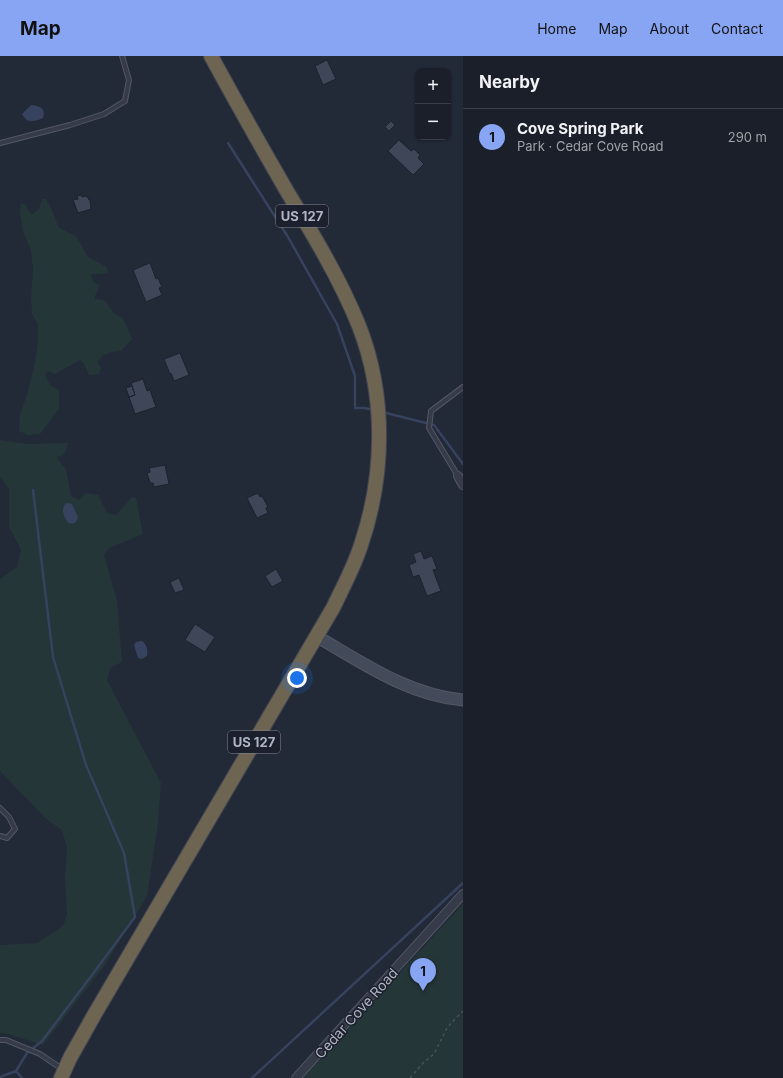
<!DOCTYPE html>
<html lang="en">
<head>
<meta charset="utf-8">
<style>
	body { margin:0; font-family:Inter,sans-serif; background:#232731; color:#f1f3f6 }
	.controls { position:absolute; right:12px; top:12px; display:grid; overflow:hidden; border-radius:8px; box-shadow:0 1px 3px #0004 }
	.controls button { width:36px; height:36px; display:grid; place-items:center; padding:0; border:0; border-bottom:1px solid #383d46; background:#1a1f29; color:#f1f3f6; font:20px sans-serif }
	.you { position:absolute; left:297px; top:622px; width:14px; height:14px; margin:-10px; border:3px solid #fff; border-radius:50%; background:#1a73e8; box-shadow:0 0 0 6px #1a73e833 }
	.badge { display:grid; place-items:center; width:26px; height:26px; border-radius:50%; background:#87a5f2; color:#111; font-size:13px; font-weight:700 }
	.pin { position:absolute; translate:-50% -33px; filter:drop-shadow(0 1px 2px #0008) }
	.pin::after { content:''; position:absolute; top:21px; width:14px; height:12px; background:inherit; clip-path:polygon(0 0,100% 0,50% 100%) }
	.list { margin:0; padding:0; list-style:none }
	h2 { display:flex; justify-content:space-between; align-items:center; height:52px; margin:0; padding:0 16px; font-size:17px }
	h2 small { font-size:13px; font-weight:400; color:#9fa2a8 }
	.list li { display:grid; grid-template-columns:26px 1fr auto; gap:12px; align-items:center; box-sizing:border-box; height:56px; padding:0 16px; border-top:1px solid #383d46 }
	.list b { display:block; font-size:15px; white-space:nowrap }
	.list p { margin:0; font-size:13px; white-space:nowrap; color:#9fa2a8 }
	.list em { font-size:13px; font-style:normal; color:#9fa2a8 }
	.map { position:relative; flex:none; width:463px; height:1022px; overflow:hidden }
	header { display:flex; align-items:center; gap:24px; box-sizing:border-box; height:56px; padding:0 20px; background:#87a5f2; color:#111 }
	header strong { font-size:19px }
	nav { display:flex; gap:22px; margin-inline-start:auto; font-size:14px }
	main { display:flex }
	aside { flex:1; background:#1a1f29 }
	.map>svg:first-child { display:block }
</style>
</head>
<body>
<header>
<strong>Map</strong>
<nav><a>Home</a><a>Map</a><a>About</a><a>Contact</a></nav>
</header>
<main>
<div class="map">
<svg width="463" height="1022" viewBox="0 0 463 1022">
	<rect width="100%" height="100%" fill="#222937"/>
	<path fill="#253639" d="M 42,143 L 46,143 L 51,152 L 59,172 L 76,180 L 88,201 L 107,211 L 108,216 L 102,218 L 91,218 L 93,225 L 100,230 L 97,235 L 94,243 L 104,244 L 114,257 L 123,263 L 128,273 L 132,283 L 121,295 L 112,296 L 102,300 L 98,306 L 101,312 L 99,318 L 89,319 L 84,308 L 80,304 L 55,318 L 48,315 L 45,318 L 50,329 L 59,334 L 59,353 L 40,378 L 28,379 L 19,375 L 20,359 L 28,335 L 35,306 L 38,285 L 38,268 L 32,258 L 31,242 L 33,213 L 31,194 L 23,176 L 20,155 L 21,147 L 25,148 L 28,154 L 32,158 L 39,153 Z
		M 0,384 L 28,388 L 68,387 L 66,395 L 61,401 L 57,400 L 59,405 L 66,413 L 71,440 L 79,444 L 85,437 L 98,439 L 107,457 L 116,459 L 132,441 L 136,442 L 143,478 L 109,492 L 104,499 L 117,545 L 122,606 L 110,612 L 107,624 L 161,727 L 158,767 L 147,840 L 105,909 L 43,989 L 8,978 L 0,977 L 0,889 L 37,887 L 63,870 L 67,858 L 65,823 L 67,792 L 62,774 L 46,763 L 0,715 L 0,523 L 17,511 L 21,494 L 9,471 L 9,433 L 0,421 Z
		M 463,848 L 463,1022 L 303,1022 Z"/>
	<path fill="#36425e" d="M 31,49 C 40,50 46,52 43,62 C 34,66 27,68 22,58 Z
		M 66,447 L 72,448 L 78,461 L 76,466 L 72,468 L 68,467 C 64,460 60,454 66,447 Z
		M 142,585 C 147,588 148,596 147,600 L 142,603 L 138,602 L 134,589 L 136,586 Z"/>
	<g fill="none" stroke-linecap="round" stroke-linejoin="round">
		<path stroke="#36425e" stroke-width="2.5" d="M 228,87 L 288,181 L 337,268 L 355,320 L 355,352 L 365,352 L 373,354
			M 382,356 L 434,369 L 463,408
			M 16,1015 L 22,1022
			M 0,1021 L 16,1015 L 27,997 L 42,985 L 92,919 L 135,861 L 124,797 L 86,709 L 53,601 L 33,434
			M 252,1022 L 463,827"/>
	</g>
	<path fill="#3e4657" stroke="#1c222e" d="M 327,4 L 336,23 L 323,29 L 315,10 Z
		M 391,65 L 395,69 L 389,75 L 385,71 Z
		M 399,84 L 411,95 L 414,93 L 420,99 L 418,102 L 424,108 L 413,119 L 388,95 Z
		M 81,139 L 82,141 L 87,140 L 89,144 L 90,144 L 91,153 L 78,157 L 73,144 L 78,143 L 77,140 Z
		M 150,207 L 156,223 L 158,222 L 162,231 L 159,232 L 162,239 L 146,246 L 133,214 Z
		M 180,297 L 189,319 L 174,325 L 171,317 L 170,318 L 164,303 Z
		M 143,323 L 147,335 L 150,334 L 156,351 L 135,358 L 129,341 L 135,339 L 131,327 Z
		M 132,330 L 135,339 L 129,341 L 126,332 Z
		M 165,409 L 169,428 L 154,431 L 153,427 L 150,427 L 147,417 L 150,416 L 149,412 Z
		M 258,437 L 260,441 L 262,440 L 268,451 L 266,452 L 268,457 L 257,462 L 247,442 Z
		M 421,495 L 424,503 L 432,500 L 437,513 L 433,514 L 441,535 L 427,540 L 419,519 L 413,521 L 409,509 L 416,506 L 413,498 Z
		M 276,513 L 283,525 L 272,531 L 265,520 Z
		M 179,522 L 184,534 L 175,537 L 170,526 Z
		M 195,568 L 215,581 L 205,596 L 185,584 Z"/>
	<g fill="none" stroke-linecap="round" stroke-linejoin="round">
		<defs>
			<path id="lane" d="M 0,87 L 70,69 L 104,58 L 125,45 L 129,24 L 122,0
				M 458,420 L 429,372 L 431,355 L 463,331
				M 0,752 L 9,761 L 15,773 L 7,782 L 0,780
				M 0,984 L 6,984 L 40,998 L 62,1013"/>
			<path id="street" d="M 458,420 L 463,429
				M 296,1022 L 463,838"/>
			<path id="secondary" d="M 316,580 C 363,607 408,639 463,644"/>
			<path id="highway" d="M 61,1022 L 70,1002 L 93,961 L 333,552 C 343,531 354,511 361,489 C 385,418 386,339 359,270 C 340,223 314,180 288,137 C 262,92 236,46 211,0"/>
		</defs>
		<use href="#lane" stroke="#535865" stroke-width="6"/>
		<use href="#street" stroke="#535865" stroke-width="10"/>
		<use href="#secondary" stroke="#535865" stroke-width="13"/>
		<use href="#highway" stroke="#404552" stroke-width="16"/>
		<path stroke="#435357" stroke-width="1.5" stroke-dasharray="3 3" stroke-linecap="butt" d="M 410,1022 L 423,1007 L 434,998 L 447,972 L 452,966 L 463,955"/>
		<use href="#lane" stroke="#353b48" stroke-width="4"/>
		<use href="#street" stroke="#353b48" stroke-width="8"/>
		<use href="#secondary" stroke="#434a5a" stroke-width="11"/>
		<use href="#highway" stroke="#6d6552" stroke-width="14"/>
	</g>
	<g text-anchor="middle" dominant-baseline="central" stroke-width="3" stroke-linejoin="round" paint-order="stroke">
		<g fill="#1b202c" stroke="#838896" stroke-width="1">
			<rect x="276" y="149" width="52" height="22" rx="3"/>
			<rect x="228" y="675" width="52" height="22" rx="3"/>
		</g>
		<g font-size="13" font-weight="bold" fill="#b0b5c4">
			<text x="302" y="160">US 127</text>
			<text x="254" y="686">US 127</text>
		</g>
		<g font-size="14" fill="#b0b5c4" stroke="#1b202c">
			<text transform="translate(356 957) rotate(-48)">Cedar Cove Road</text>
		</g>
	</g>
</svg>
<div class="controls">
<button>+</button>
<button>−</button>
</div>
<div class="you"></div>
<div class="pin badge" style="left:423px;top:935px">1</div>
</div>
<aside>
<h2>Nearby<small></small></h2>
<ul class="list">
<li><span class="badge">1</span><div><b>Cove Spring Park</b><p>Park · Cedar Cove Road</p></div><em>290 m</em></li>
</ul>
</aside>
</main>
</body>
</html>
